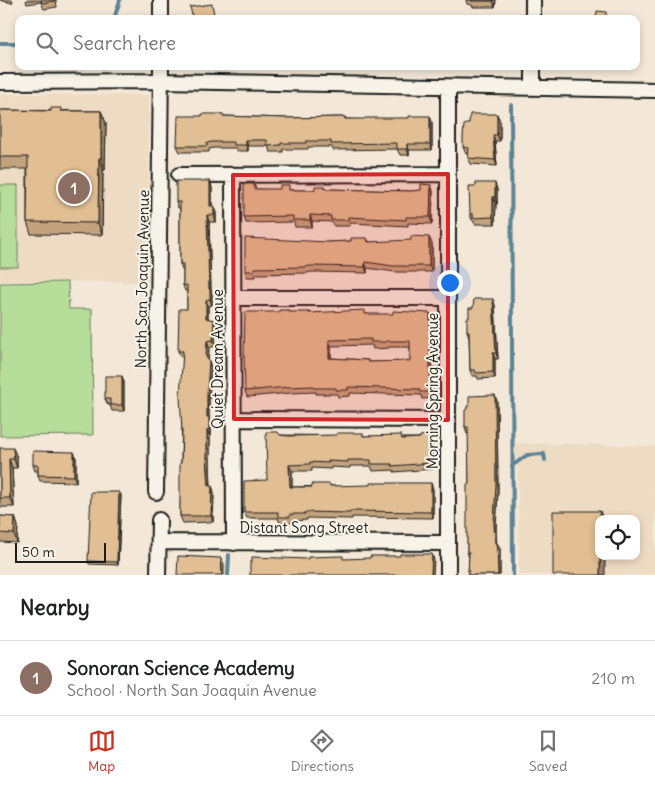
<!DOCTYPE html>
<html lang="en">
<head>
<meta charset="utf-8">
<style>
	body { margin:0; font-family:Delius,sans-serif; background:#f2f2f2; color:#202124 }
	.controls { position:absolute; right:15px; bottom:15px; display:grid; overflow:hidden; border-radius:10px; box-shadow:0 2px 8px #0003 }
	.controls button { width:45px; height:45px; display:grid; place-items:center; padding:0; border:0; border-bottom:1px solid #e0e0e0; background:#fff; color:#202124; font:25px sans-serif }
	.scale { position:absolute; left:15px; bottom:12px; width:91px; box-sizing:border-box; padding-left:5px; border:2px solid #1c1c1c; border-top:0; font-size:14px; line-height:18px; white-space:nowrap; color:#1c1c1c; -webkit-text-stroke:4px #f7f3e8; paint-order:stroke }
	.you { position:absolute; left:449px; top:282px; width:18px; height:18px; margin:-12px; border:4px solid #fff; border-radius:50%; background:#1a73e8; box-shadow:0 0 0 8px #1a73e833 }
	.badge { display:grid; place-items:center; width:32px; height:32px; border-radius:50%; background:#c8321e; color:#fff; font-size:16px; font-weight:700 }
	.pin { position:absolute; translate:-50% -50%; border:2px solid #fff; box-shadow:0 1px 5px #0006 }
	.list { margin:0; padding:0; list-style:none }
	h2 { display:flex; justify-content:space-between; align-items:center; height:65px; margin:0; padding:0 20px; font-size:21px }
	h2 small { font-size:16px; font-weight:400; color:#757577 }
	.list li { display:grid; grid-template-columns:32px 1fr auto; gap:15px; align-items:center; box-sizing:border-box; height:75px; padding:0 20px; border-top:1px solid #e0e0e0 }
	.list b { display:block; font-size:19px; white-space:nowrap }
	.list p { margin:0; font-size:16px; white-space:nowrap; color:#757577 }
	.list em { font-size:16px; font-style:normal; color:#757577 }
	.icon { flex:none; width:28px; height:28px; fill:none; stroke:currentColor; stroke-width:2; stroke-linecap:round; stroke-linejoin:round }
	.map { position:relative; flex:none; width:655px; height:575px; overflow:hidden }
	.search { position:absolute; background:#fff; box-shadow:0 2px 8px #0003; left:15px; right:15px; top:15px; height:55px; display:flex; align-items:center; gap:12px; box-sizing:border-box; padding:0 18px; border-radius:10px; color:#757577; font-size:19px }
	.sheet { height:140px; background:#fff }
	nav { display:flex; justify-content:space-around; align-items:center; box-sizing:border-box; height:70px; border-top:1px solid #e0e0e0; background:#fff; font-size:14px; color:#757577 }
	nav a { display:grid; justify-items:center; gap:2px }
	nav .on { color:#c8321e }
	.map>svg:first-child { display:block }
</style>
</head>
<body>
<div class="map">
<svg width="655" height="575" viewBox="0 0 655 575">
	<rect width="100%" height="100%" fill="#f3e8d7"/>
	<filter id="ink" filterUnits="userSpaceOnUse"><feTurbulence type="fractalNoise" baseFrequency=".02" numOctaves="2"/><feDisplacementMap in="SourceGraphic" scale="10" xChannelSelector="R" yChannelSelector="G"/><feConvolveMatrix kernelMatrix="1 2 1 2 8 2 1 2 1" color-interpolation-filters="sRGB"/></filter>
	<g filter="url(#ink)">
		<path fill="#eedbc3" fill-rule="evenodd" d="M 0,94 L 149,95 L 148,282 L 0,281 Z
			M 515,443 L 655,446 L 655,575 L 519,575 L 518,475 ZM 599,519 L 636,519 L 636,556 L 599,556 Z"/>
		<path fill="#b6dd99" stroke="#697c5a" d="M 0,185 L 18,185 L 18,267 L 0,267 Z
			M 68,282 L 69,309 L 92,309 L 93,435 L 0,436 L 0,283 Z"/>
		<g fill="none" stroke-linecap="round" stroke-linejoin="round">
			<path stroke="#5c8396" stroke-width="4" d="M 114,19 L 120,0
				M 0,43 L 19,43
				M 511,105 L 513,575
				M 512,466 L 527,455 L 544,454 L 545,460
				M 228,575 L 229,555"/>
			<defs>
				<path id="minor" d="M 533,0 L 533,19
					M 161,19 L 161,0
					M 533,66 L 533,88
					M 0,82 L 161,81 L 655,90
					M 179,175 L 448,174
					M 233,175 L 234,543
					M 233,298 L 448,298
					M 234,419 L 448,420
					M 156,492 L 161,66
					M 159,542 L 448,543
					M 158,575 L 159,520
					M 448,575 L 448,87"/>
			</defs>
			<use href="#minor" stroke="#1c1c1c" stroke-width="18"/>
			<use href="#minor" stroke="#f7f3e8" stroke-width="14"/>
		</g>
		<path fill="#c2a37e" stroke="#1c1c1c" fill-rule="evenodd" d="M 0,0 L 13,0 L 12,3 Z
			M 26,0 L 56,0 L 57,7 L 44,9 L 41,2 L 27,4 Z
			M 466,0 L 496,0 L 495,7 L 473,7 L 472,5 L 467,4 Z
			M 0,110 L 101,111 L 106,123 L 105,170 L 103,170 L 102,235 L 31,234 L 27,222 L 27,169 L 0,169 Z
			M 223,114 L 223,116 L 285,118 L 345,117 L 346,119 L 432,122 L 432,150 L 409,150 L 409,155 L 400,155 L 397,149 L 333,150 L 332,147 L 308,147 L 308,149 L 283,149 L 283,152 L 270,152 L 268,146 L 248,146 L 248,151 L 237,151 L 236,148 L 214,148 L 209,149 L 209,152 L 180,152 L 177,146 L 202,116 Z
			M 500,121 L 500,141 L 495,141 L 497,166 L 471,164 L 468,158 L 469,154 L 466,154 L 463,147 Z
			M 254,184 L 256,189 L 291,190 L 313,190 L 325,186 L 326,189 L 411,191 L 421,190 L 431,185 L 433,191 L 432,224 L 408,223 L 408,226 L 350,223 L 350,226 L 334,226 L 332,222 L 312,221 L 312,227 L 295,227 L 294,222 L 246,223 L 244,217 Z
			M 212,187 L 212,206 L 216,212 L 216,222 L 209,222 L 211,290 L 212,295 L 212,305 L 208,306 L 208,319 L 214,320 L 216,326 L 215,346 L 209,348 L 208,360 L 211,367 L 209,400 L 209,418 L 211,423 L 211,436 L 210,436 L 210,464 L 211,486 L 212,486 L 214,492 L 213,522 L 183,523 L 180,516 L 183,357 L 181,357 L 178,351 L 187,309 L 187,291 L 185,291 L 183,285 L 183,270 L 182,270 L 180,264 L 180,208 L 178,208 L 176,202 Z
			M 497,189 L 497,204 L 496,204 L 495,224 L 475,224 L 473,220 L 472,220 L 470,214 Z
			M 367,238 L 369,242 L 432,243 L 432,272 L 395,272 L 367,268 L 367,273 L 312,272 L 307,273 L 256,274 L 256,277 L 247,277 L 245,271 L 328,242 L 351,241 Z
			M 495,305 L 498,359 L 495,359 L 495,378 L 478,379 L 477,376 L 472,376 L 470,370 L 469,337 L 467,331 L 469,318 Z
			M 279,312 L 366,314 L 432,319 L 433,398 L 422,399 L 421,395 L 350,393 L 350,396 L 338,397 L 337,394 L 316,394 L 316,392 L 291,393 L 247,397 L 245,391 ZM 372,345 L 373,349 L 389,348 L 389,347 L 410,347 L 410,361 L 368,362 L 368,360 L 331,358 L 331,346 Z
			M 122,376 L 124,382 L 124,411 L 112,411 L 110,405 L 108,405 L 105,399 Z
			M 497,401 L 498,490 L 496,529 L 496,543 L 497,543 L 500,549 L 500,575 L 468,575 L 469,558 L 467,552 L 469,484 L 469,434 L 467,434 L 465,427 L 467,409 Z
			M 280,435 L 364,436 L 403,438 L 420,438 L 430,435 L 432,441 L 433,469 L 394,472 L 394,470 L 373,471 L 371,466 L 350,466 L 350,468 L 331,467 L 331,469 L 312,468 L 312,471 L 292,471 L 292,487 L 330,486 L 433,489 L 433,518 L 352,517 L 352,519 L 307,518 L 307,520 L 292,521 L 292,523 L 280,523 L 278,518 L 247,518 L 244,512 L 267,480 Z
			M 0,448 L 17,457 L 17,468 L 12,468 L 14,507 L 0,507 Z
			M 74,452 L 76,458 L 76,482 L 40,481 L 38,475 L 38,471 L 35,471 L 33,465 Z
			M 119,492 L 121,495 L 118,565 L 89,564 L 88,561 Z
			M 0,516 L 15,517 L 18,526 L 17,543 L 0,542 Z"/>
		<path fill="#9e8567" stroke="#1c1c1c" d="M 493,0 L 496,0 L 495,7 L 493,1 Z
			M 101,111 L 106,123 L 105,170 L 101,158 Z
			M 497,114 L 500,121 L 500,141 L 497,135 Z
			M 430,116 L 432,122 L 432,150 L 430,144 Z
			M 493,135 L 495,141 L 497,166 L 495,160 Z
			M 246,140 L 248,146 L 248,151 L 246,145 Z
			M 407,144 L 409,150 L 409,155 L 407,149 Z
			M 99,158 L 103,170 L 102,235 L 98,223 Z
			M 210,181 L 212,187 L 212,212 L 210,206 Z
			M 495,183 L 497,189 L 497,204 L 495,197 Z
			M 431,185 L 433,191 L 432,224 L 430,217 Z
			M 493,197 L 496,204 L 495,224 L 493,217 Z
			M 214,206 L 216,212 L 216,222 L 214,215 Z
			M 207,215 L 209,222 L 211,290 L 212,295 L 212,305 L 210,299 L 209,289 Z
			M 310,215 L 312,221 L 312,227 L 310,220 Z
			M 429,237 L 432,243 L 432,272 L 429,266 Z
			M 365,262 L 367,268 L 367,273 L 365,267 Z
			M 493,299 L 495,305 L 498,359 L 496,353 Z
			M 206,300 L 208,306 L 208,324 L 206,318 Z
			M 430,313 L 432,319 L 433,398 L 430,392 Z
			M 214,320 L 216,326 L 215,346 L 213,340 Z
			M 329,340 L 331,346 L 331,364 L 329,358 Z
			M 207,341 L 209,348 L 208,363 L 206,357 Z
			M 493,353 L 495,359 L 495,378 L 493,372 Z
			M 209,361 L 211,367 L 209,400 L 209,418 L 211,423 L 211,436 L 209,430 L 207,417 L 207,394 Z
			M 122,376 L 124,382 L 124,411 L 122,405 Z
			M 495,395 L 497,401 L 498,490 L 496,529 L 497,549 L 495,543 L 494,523 Z
			M 207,430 L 210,436 L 210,464 L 211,492 L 209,486 L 207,457 Z
			M 430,435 L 432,441 L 433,469 L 431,463 Z
			M 13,448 L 17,457 L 17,468 L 14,459 Z
			M 74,452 L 76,458 L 76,482 L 74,476 Z
			M 9,459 L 12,468 L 14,507 L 10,498 Z
			M 289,465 L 292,471 L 292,494 L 290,487 Z
			M 431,483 L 433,489 L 433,518 L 431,512 Z
			M 212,486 L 214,492 L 213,522 L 211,516 Z
			M 119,492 L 121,495 L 118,565 L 117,562 Z
			M 600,511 L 603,519 L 600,519 Z
			M 15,517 L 18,526 L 17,543 L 14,534 Z
			M 497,543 L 500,549 L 500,575 L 498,575 Z
			M 432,554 L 434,560 L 433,575 L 431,575 Z
			M 600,556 L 605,556 L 605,575 L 600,575 Z
			M 221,558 L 224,564 L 224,575 L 222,575 Z"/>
		<path fill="#e1be93" stroke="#1c1c1c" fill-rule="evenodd" d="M 41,0 L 55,0 L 55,1 L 42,3 Z
			M 471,0 L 493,0 L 493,1 L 471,1 Z
			M 212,4 L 215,19 L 193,19 L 190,7 Z
			M 597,11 L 606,12 L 606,19 L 596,19 Z
			M 51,108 L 61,108 L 61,111 L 101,111 L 101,158 L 99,158 L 98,223 L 27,222 L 28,157 L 0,157 L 0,110 L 51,111 Z
			M 202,114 L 223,114 L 223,116 L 285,118 L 345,117 L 345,119 L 364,119 L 365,118 L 409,118 L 409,116 L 430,116 L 430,144 L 407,144 L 407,149 L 397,149 L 397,143 L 331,144 L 331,141 L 306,141 L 306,143 L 281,143 L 281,145 L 267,146 L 267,140 L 246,140 L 246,145 L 234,145 L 234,142 L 212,142 L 207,143 L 207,146 L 177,146 L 178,116 L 202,116 Z
			M 470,114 L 497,114 L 497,135 L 493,135 L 495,160 L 468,158 L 469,148 L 463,147 L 463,137 L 464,125 L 469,123 Z
			M 176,181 L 210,181 L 210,206 L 214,206 L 214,215 L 207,215 L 209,289 L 210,289 L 210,299 L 206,300 L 206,318 L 214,320 L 213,340 L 207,341 L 206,357 L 209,361 L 207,394 L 207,417 L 209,417 L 209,430 L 207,430 L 207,457 L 209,486 L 212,486 L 211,516 L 180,516 L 180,463 L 181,463 L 182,432 L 180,396 L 183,351 L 178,351 L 179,309 L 187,309 L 187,285 L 183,285 L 183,264 L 180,264 L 180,202 L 176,202 Z
			M 476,183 L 495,183 L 495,197 L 493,197 L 493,217 L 473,218 L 473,214 L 470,214 L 469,186 L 476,186 Z
			M 244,184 L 254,184 L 254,189 L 280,189 L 280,185 L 289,185 L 289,190 L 315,190 L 315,186 L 325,186 L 325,189 L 411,191 L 421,190 L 421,184 L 431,185 L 430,217 L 406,217 L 406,220 L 348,217 L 348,220 L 331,220 L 331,216 L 310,215 L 310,220 L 293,220 L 293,216 L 244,217 Z
			M 411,236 L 429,237 L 429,266 L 393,266 L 365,262 L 365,267 L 310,266 L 305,267 L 254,268 L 254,271 L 245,271 L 245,238 L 328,242 L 351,241 L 351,238 L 367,238 L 368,242 L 411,240 Z
			M 474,299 L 493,299 L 496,353 L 493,353 L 493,372 L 476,373 L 475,370 L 470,370 L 469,331 L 467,331 L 467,318 L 469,318 L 469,308 L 473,308 Z
			M 279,310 L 289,310 L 289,312 L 309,312 L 309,313 L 365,310 L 365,314 L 393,314 L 393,311 L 430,313 L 430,392 L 420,392 L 419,389 L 348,387 L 348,390 L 336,390 L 336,388 L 314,388 L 314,386 L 288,387 L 245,391 L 244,354 L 245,312 L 279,312 ZM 371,339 L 371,342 L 386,342 L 386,341 L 410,341 L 410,361 L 368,362 L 368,360 L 329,358 L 329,340 Z
			M 105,376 L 122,376 L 122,405 L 110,405 L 110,399 L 105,399 Z
			M 495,395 L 496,484 L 494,523 L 495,543 L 497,543 L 498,575 L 468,575 L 469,552 L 467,552 L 467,484 L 469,484 L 468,427 L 465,427 L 465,410 L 467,409 L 467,406 L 469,406 L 469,396 Z
			M 266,432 L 278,432 L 280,435 L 289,436 L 337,435 L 337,433 L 363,433 L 363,436 L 401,435 L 402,439 L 420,438 L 420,436 L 430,435 L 431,463 L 392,466 L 392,464 L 371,464 L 371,460 L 348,460 L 348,462 L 328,461 L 328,463 L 310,462 L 310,464 L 289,465 L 290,487 L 312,487 L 312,484 L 330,484 L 330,486 L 370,485 L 370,483 L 431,483 L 431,512 L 350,511 L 350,513 L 305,512 L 305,514 L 290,514 L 290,517 L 278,517 L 278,512 L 244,512 L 244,481 L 267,480 Z
			M 0,448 L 13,448 L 14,459 L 9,459 L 10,498 L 0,498 Z
			M 33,451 L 74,452 L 74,476 L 38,475 L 38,465 L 33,465 Z
			M 91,492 L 119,492 L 117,562 L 88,561 Z
			M 553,511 L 600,511 L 600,519 L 599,519 L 599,556 L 600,556 L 600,575 L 553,575 Z
			M 0,516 L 15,517 L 14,534 L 0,533 Z
			M 400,554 L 432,554 L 431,575 L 250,575 L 250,562 L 252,562 L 252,557 L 308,559 L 308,557 L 343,556 L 343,559 L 370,558 L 370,556 L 400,556 Z
			M 178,556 L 221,558 L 222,575 L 177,575 Z"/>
	</g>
	<path fill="#d62828" fill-opacity="0.2" stroke="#d62828" stroke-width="4" stroke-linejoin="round" d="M 448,174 L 448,420 L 234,419 L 233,175 Z"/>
	<g text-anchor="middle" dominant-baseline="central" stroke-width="4" stroke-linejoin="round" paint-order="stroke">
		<g font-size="15" fill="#1c1c1c" stroke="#f7f3e8">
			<text transform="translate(142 279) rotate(-89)">North San Joaquin Avenue</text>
			<text transform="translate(217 359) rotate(-90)">Quiet Dream Avenue</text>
			<text transform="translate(432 391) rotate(-90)">Morning Spring Avenue</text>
			<text x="304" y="527">Distant Song Street</text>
		</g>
	</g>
</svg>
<div class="controls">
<button><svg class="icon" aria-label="locate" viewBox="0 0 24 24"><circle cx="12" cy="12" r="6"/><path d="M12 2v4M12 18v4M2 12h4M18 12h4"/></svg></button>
</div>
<div class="scale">50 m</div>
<div class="you"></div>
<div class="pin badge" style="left:74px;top:188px;background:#8d6e63">1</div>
<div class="search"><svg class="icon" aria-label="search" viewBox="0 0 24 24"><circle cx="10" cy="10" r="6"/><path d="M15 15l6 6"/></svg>Search here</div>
</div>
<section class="sheet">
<h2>Nearby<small></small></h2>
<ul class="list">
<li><span class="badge" style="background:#8d6e63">1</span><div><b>Sonoran Science Academy</b><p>School · North San Joaquin Avenue</p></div><em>210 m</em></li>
</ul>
</section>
<nav>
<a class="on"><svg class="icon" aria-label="map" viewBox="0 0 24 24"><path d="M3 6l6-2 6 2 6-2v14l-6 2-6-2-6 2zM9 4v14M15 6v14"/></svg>Map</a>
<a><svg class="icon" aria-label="directions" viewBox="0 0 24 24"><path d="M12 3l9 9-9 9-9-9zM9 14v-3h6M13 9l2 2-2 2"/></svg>Directions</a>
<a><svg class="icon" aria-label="saved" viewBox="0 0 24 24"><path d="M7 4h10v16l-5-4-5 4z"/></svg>Saved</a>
</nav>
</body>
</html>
